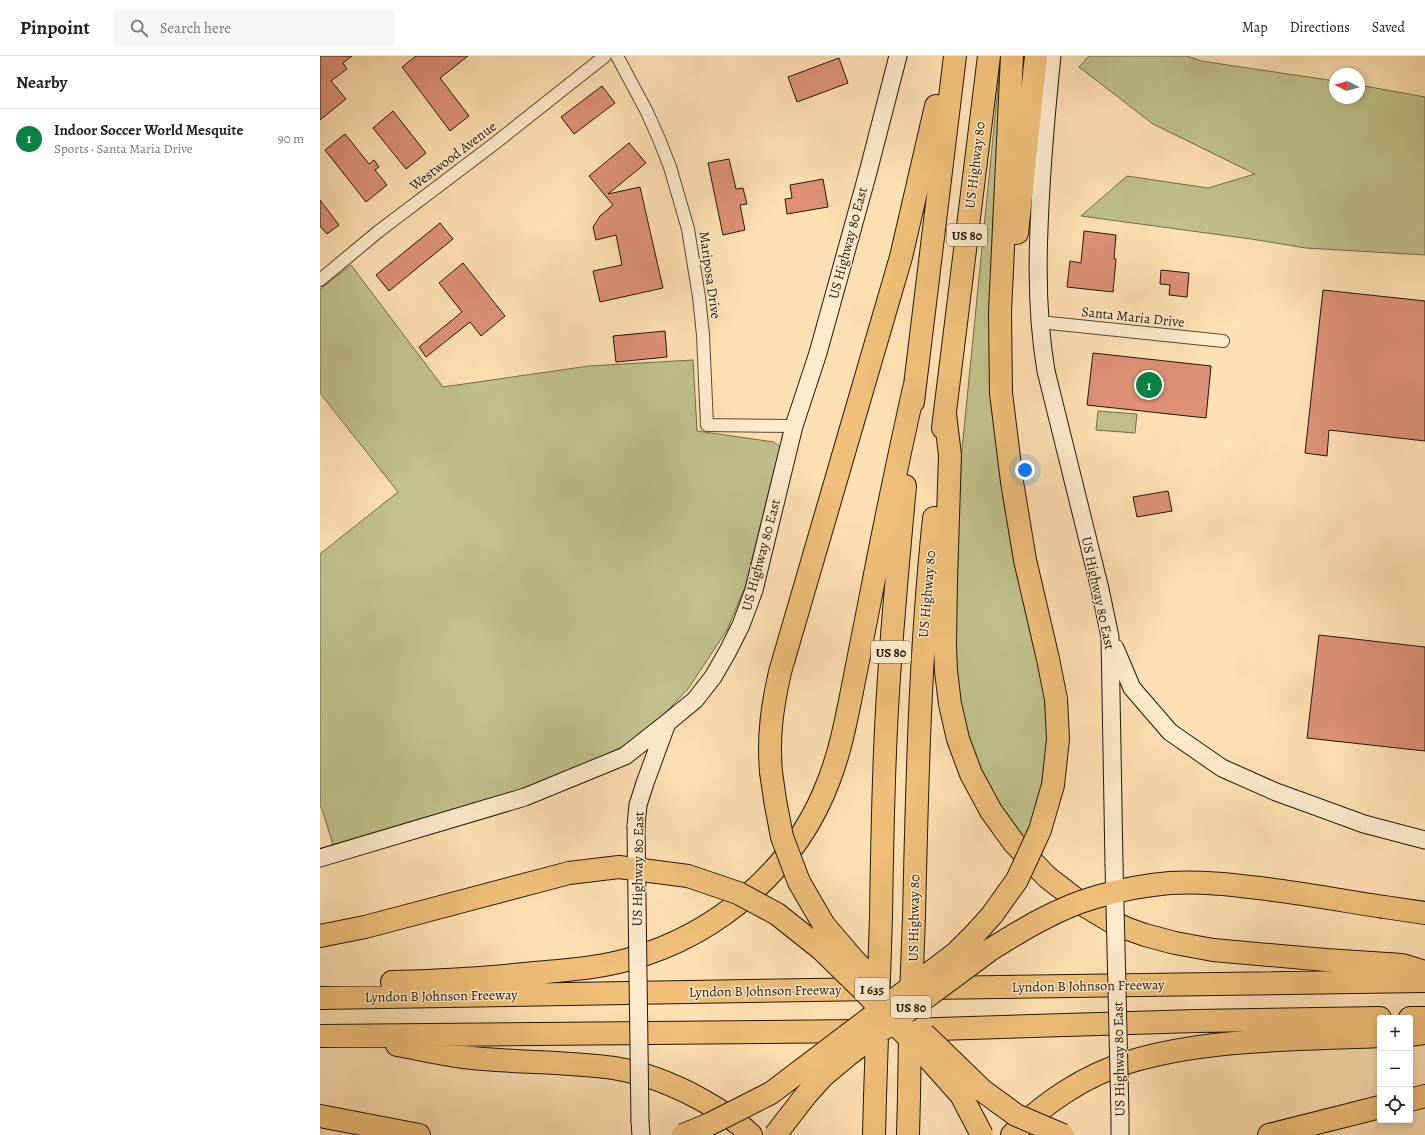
<!DOCTYPE html>
<html lang="en">
<head>
<meta charset="utf-8">
<style>
	body { margin:0; font-family:Alegreya,serif; background:#f6f6f6; color:#222 }
	.controls { position:absolute; right:12px; bottom:12px; display:grid; overflow:hidden; border-radius:4px; box-shadow:0 2px 6px #0003 }
	.controls button { width:36px; height:36px; display:grid; place-items:center; padding:0; border:0; border-bottom:1px solid #e0e0e0; background:#fff; color:#222; font:20px sans-serif }
	.compass { position:absolute; left:1009px; top:12px; width:36px; height:36px; border-radius:50%; background:#fff; box-shadow:0 2px 6px #0003; rotate:276deg }
	.you { position:absolute; left:705px; top:414px; width:14px; height:14px; margin:-10px; border:3px solid #fff; border-radius:50%; background:#1a73e8; box-shadow:0 0 0 6px #1a73e833 }
	.badge { display:grid; place-items:center; width:26px; height:26px; border-radius:50%; background:#0b8043; color:#fff; font-size:13px; font-weight:700 }
	.pin { position:absolute; translate:-50% -50%; border:2px solid #fff; box-shadow:0 1px 4px #0006 }
	.list { margin:0; padding:0; list-style:none }
	h2 { display:flex; justify-content:space-between; align-items:center; height:52px; margin:0; padding:0 16px; font-size:17px }
	h2 small { font-size:13px; font-weight:400; color:#767676 }
	.list li { display:grid; grid-template-columns:26px 1fr auto; gap:12px; align-items:center; box-sizing:border-box; height:60px; padding:0 16px; border-top:1px solid #e0e0e0 }
	.list b { display:block; font-size:15px; white-space:nowrap }
	.list p { margin:0; font-size:13px; white-space:nowrap; color:#767676 }
	.list em { font-size:13px; font-style:normal; color:#767676 }
	.icon { flex:none; width:22px; height:22px; fill:none; stroke:currentColor; stroke-width:2; stroke-linecap:round; stroke-linejoin:round }
	.map { position:relative; flex:none; width:1105px; height:1079px; overflow:hidden }
	header { display:flex; align-items:center; gap:24px; box-sizing:border-box; height:56px; padding:0 20px; background:#fff; border-bottom:1px solid #e0e0e0 }
	header strong { font-size:19px }
	nav { display:flex; gap:22px; margin-inline-start:auto; font-size:14px }
	.search { width:280px; height:36px; background:#f6f6f6; display:flex; align-items:center; gap:10px; box-sizing:border-box; padding:0 14px; border-radius:4px; color:#767676; font-size:15px }
	main { display:flex }
	aside { flex:1; background:#fff }
	.map>svg:first-child { display:block }
</style>
</head>
<body>
<header>
<strong>Pinpoint</strong>
<div class="search"><svg class="icon" aria-label="search" viewBox="0 0 24 24"><circle cx="10" cy="10" r="6"/><path d="M15 15l6 6"/></svg>Search here</div>
<nav><a>Map</a><a>Directions</a><a>Saved</a></nav>
</header>
<main>
<aside>
<h2>Nearby<small></small></h2>
<ul class="list">
<li><span class="badge">1</span><div><b>Indoor Soccer World Mesquite</b><p>Sports · Santa Maria Drive</p></div><em>90 m</em></li>
</ul>
</aside>
<div class="map">
<svg width="1105" height="1079" viewBox="0 0 1105 1079">
	<rect width="100%" height="100%" fill="#ffe1b4"/>
	<filter id="stains"><feTurbulence type="fractalNoise" baseFrequency=".005" numOctaves="4"/><feColorMatrix values="0 0 0 0 .2 0 0 0 0 .09 0 0 0 0 .02 0 0 0 .5 -.17"/></filter>
	<radialGradient id="worn" r=".72"><stop offset=".6" stop-color="#630" stop-opacity="0"/><stop offset="1" stop-color="#630" stop-opacity=".3"/></radialGradient>
	<path fill="#c1c28c" stroke="#726c4a" d="M 681,0 L 675,212 L 729,636 L 726,730 L 705,789 L 682,760 L 642,670 L 633,570 L 637,444 Z
		M 769,0 L 867,0 L 881,5 L 1015,25 L 1015,42 L 1039,42 L 1039,29 L 1105,41 L 1105,199 L 986,192 L 931,183 L 761,160 L 807,120 L 888,132 L 935,118 L 833,68 L 759,11 Z
		M 31,209 L 123,331 L 269,310 L 373,304 L 377,375 L 454,386 L 460,391 L 425,531 L 407,574 L 368,633 L 336,667 L 304,690 L 242,720 L 189,738 L 13,789 L 2,753 L 0,750 L 0,498 L 78,436 L 0,337 L 0,233 Z
		M 778,355 L 817,358 L 815,377 L 776,374 Z"/>
	<path fill="#de9177" stroke="#231608" d="M 0,0 L 32,0 L 23,7 L 27,13 L 11,25 L 26,43 L 0,64 Z
		M 96,0 L 148,0 L 120,22 L 149,60 L 130,75 L 82,11 Z
		M 519,2 L 528,27 L 477,46 L 468,21 Z
		M 282,30 L 295,47 L 254,78 L 241,61 Z
		M 73,55 L 106,97 L 86,113 L 53,72 Z
		M 25,78 L 49,108 L 54,104 L 59,111 L 55,114 L 67,129 L 46,146 L 5,94 Z
		M 309,87 L 326,107 L 288,138 L 320,131 L 343,232 L 280,246 L 273,215 L 302,209 L 296,179 L 276,184 L 273,171 L 280,160 L 293,149 L 269,120 Z
		M 409,103 L 416,133 L 423,132 L 427,148 L 420,149 L 425,174 L 403,179 L 388,107 Z
		M 503,123 L 508,151 L 467,158 L 465,143 L 472,142 L 470,129 Z
		M 0,144 L 19,169 L 7,178 L 0,170 Z
		M 120,167 L 133,183 L 69,235 L 56,219 Z
		M 764,175 L 796,179 L 794,203 L 796,203 L 793,236 L 747,231 L 750,205 L 761,207 Z
		M 143,207 L 185,260 L 161,280 L 150,266 L 106,301 L 99,291 L 142,256 L 119,227 Z
		M 841,214 L 869,217 L 867,241 L 849,239 L 850,229 L 840,228 Z
		M 1003,234 L 1105,245 L 1105,385 L 1009,374 L 1007,400 L 985,397 Z
		M 345,275 L 347,301 L 296,306 L 293,280 Z
		M 773,297 L 891,310 L 886,362 L 767,349 Z
		M 848,435 L 852,455 L 817,461 L 813,441 Z
		M 999,579 L 1105,591 L 1105,695 L 987,682 Z"/>
	<g fill="none" stroke-linecap="round" stroke-linejoin="round">
		<defs>
			<path id="minor" d="M 297,0 L 327,56 L 339,83 L 350,111 L 368,173 L 379,241 L 383,279 L 387,369 L 474,370
				M 0,224 L 59,175 L 174,88 L 285,0
				M 720,266 L 903,285"/>
			<path id="secondary" d="M 732,0 C 726,58 721,115 719,173 C 717,220 718,268 726,315 L 780,533 L 790,581 L 794,808
				M 795,592 L 812,632 L 850,676 L 902,712 L 956,736 L 981,745 L 1044,768 L 1105,784
				M 316,770 L 318,749 L 325,727 L 347,667
				M 0,802 L 205,741 L 305,700 L 347,667 L 375,644 L 393,621 L 408,595 L 421,569 L 434,534 L 474,370 L 498,297 L 547,120 L 578,0
				M 800,1059 L 800,1079
				M 320,1066 L 321,1079"/>
			<path id="motorway" d="M 692,0 L 680,256 L 681,337 L 692,426 L 705,504 L 728,603 L 736,643
				M 697,177 L 716,0
				M 593,346 L 635,0
				M 625,358 L 630,399 L 626,524 L 625,588 L 626,615 L 630,648 L 638,683 L 651,718 L 671,755 L 694,787 L 727,821 L 762,848 L 792,866 L 808,873 L 825,879 L 855,887 L 893,894 L 1006,904 L 1082,909 L 1105,916
				M 623,372 L 669,0
				M 451,716 C 448,680 452,652 460,616 L 581,201 L 616,50
				M 1064,851 L 1105,857
				M 561,861 C 562,792 563,723 567,654 C 571,580 578,505 585,430
				M 594,861 C 597,728 600,595 614,462
				M 0,880 L 45,871 L 249,817
				M 72,926 C 120,925 167,922 215,917 C 246,914 280,912 310,903 C 399,878 477,811 509,724 C 520,696 526,665 532,635 C 538,606 543,578 549,549 C 563,476 578,404 594,332
				M 608,932 L 1105,925
				M 0,942 L 558,933
				M 1090,962 L 1105,962
				M 585,974 L 876,965 L 1060,962
				M 1090,979 L 1105,977
				M 0,980 L 545,975
				M 77,989 C 99,993 121,998 143,1001 C 193,1007 244,1005 294,1012 C 325,1017 355,1029 382,1044 C 400,1054 417,1065 431,1079
				M 1090,1044 L 1105,1040
				M 0,1060 L 99,1079
				M 554,1079 L 555,1041
				M 588,1079 L 589,1041
				M 692,1079 C 724,1047 765,1019 809,1006 C 888,982 978,984 1060,980
				M 949,1079 L 1060,1051"/>
		</defs>
		<use href="#minor" stroke="#5a4933" stroke-width="14"/>
		<use href="#secondary" stroke="#231608" stroke-width="19"/>
		<use href="#motorway" stroke="#231608" stroke-width="24"/>
		<use href="#minor" stroke="#ffecce" stroke-width="12"/>
		<use href="#secondary" stroke="#ffecce" stroke-width="17"/>
		<use href="#motorway" stroke="#f0c07a" stroke-width="22"/>
		<defs>
			<path id="secondary-bridge" d="M 316,770 L 320,1066
				M 794,808 L 800,1059"/>
			<path id="motorway-bridge" d="M 451,716 L 455,744 L 462,781 L 479,826 L 504,869 L 533,903 L 557,928
				M 249,817 L 299,811 L 368,820 L 418,837 L 457,858 L 501,893 L 543,934 L 609,1003 L 641,1039 L 662,1079
				M 591,940 L 594,861
				M 604,978 L 663,1035 L 696,1059 L 743,1079
				M 555,1041 L 561,861
				M 589,1041 L 590,976
				M 363,1079 L 390,1068 L 451,1037 L 636,897 L 655,878 L 672,859 L 697,824 L 720,774 L 733,729 L 738,683 L 736,643
				M 455,1079 L 486,1039 L 503,1020 L 528,999 L 670,894 C 703,873 738,852 776,841 C 800,834 825,829 850,827 C 882,825 915,829 947,833 C 986,838 1025,845 1064,851"/>
		</defs>
		<use href="#secondary-bridge" stroke="#231608" stroke-width="19" stroke-linecap="butt"/>
		<use href="#motorway-bridge" stroke="#231608" stroke-width="24" stroke-linecap="butt"/>
		<use href="#secondary-bridge" stroke="#ffecce" stroke-width="17"/>
		<use href="#motorway-bridge" stroke="#f0c07a" stroke-width="22"/>
	</g>
	<g text-anchor="middle" dominant-baseline="central" stroke-width="3" stroke-linejoin="round" paint-order="stroke">
		<g fill="#ffecce" stroke="#655643" stroke-width="1">
			<rect x="627" y="168" width="40" height="22" rx="3"/>
			<rect x="551" y="585" width="40" height="22" rx="3"/>
			<rect x="535" y="922" width="34" height="22" rx="3"/>
			<rect x="571" y="940" width="40" height="22" rx="3"/>
		</g>
		<g font-size="13" font-weight="bold" fill="#231608">
			<text x="647" y="179">US 80</text>
			<text x="571" y="596">US 80</text>
			<text x="552" y="933">I 635</text>
			<text x="591" y="951">US 80</text>
		</g>
		<g font-size="14" fill="#231608" stroke="#ffecce">
			<text transform="translate(133 100) rotate(-37)">Westwood Avenue</text>
			<text transform="translate(655 109) rotate(-83)">US Highway 80</text>
			<text transform="translate(528 187) rotate(-75)">US Highway 80 East</text>
			<text transform="translate(390 219) rotate(82)">Mariposa Drive</text>
			<text transform="translate(813 261) rotate(6)">Santa Maria Drive</text>
			<text transform="translate(441 499) rotate(-75)">US Highway 80 East</text>
			<text transform="translate(778 537) rotate(78)">US Highway 80 East</text>
			<text transform="translate(607 538) rotate(-85)">US Highway 80</text>
			<text transform="translate(318 813) rotate(-89)">US Highway 80 East</text>
			<text transform="translate(594 862) rotate(-89)">US Highway 80</text>
			<text transform="translate(768 930) rotate(-1)">Lyndon B Johnson Freeway</text>
			<text transform="translate(445 935) rotate(-1)">Lyndon B Johnson Freeway</text>
			<text transform="translate(121 940) rotate(-1)">Lyndon B Johnson Freeway</text>
			<text transform="translate(799 1003) rotate(-91)">US Highway 80 East</text>
		</g>
	</g>
	<rect width="100%" height="100%" filter="url(#stains)"/>
	<rect width="100%" height="100%" fill="url(#worn)"/>
</svg>
<div class="controls">
<button>+</button>
<button>−</button>
<button><svg class="icon" aria-label="locate" viewBox="0 0 24 24"><circle cx="12" cy="12" r="6"/><path d="M12 2v4M12 18v4M2 12h4M18 12h4"/></svg></button>
</div>
<svg class="compass" viewBox="-18 -18 36 36"><path d="M0-13l5 13h-10z" fill="#e53935"/><path d="M0 13l5-13h-10z" fill="#767676"/></svg>
<div class="you"></div>
<div class="pin badge" style="left:829px;top:329px">1</div>
</div>
</main>
</body>
</html>
